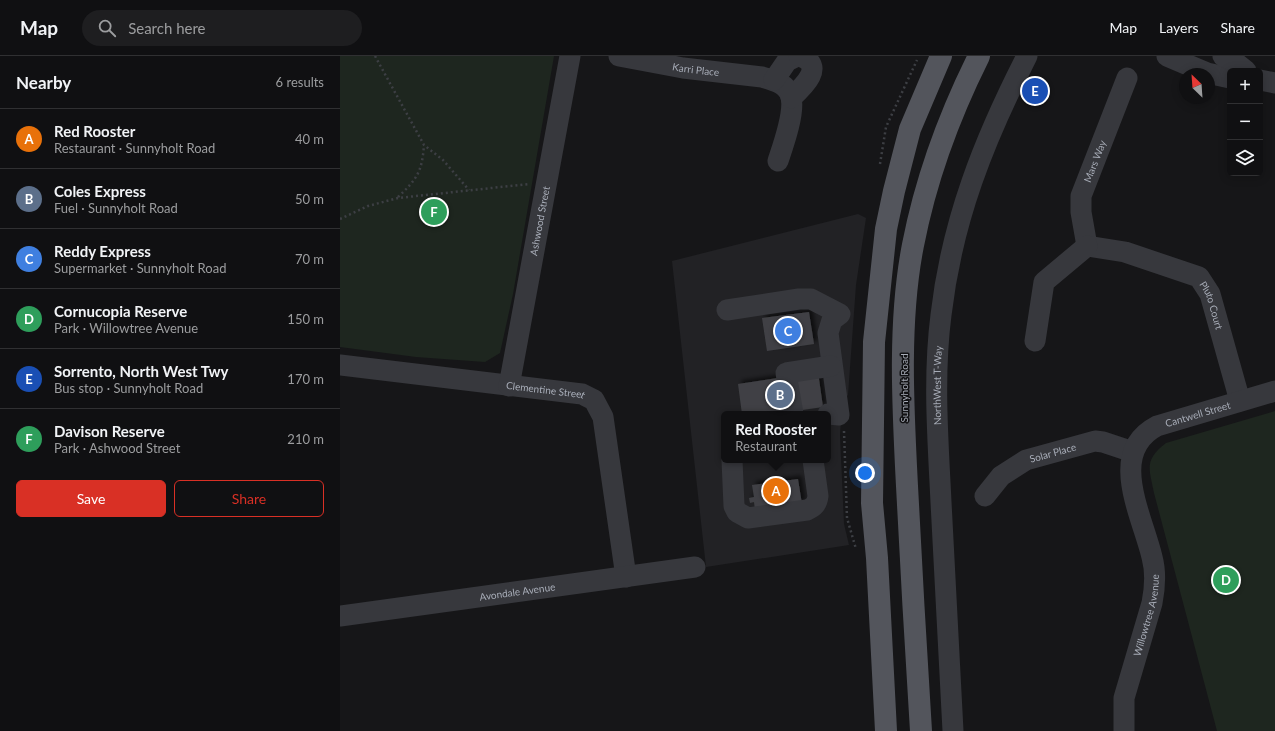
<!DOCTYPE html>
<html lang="en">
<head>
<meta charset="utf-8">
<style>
	body { margin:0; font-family:Lato,sans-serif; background:#1e1e20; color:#f1f3f6 }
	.controls { position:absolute; right:12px; top:12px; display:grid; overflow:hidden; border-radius:6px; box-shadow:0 2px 10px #0003 }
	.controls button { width:36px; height:36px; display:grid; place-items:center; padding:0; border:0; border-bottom:1px solid #303032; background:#101012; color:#f1f3f6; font:20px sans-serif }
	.compass { position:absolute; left:839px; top:12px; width:36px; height:36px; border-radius:50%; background:#101012; box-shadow:0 2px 10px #0003; rotate:335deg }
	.you { position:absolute; left:525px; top:417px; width:14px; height:14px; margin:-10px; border:3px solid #fff; border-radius:50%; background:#1a73e8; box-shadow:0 0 0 6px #1a73e833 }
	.badge { display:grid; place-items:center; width:26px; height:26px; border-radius:50%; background:#d93025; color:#fff; font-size:13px; font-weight:700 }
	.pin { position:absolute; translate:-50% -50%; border:2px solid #fff; box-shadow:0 1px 4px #0006 }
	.popup { position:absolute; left:381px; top:355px; width:110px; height:52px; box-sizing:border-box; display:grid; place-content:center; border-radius:6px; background:#101012; filter:drop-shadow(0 1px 3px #0005); font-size:13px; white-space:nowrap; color:#9c9d9f }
	.popup b { font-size:15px; color:#f1f3f6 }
	.popup::after { content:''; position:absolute; left:50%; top:100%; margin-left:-8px; border:8px solid transparent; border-top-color:#101012 }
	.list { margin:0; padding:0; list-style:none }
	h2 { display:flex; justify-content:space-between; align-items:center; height:52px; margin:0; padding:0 16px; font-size:17px }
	h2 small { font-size:13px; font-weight:400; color:#9c9d9f }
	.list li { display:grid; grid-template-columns:26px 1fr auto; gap:12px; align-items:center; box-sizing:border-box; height:60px; padding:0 16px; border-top:1px solid #303032 }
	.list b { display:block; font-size:15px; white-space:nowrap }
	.list p { margin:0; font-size:13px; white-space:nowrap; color:#9c9d9f }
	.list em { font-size:13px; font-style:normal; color:#9c9d9f }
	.actions { display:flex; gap:8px; padding:12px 16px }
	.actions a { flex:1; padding:9px 0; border:1px solid #d93025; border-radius:6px; text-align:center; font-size:14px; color:#d93025 }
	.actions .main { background:#d93025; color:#fff }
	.icon { flex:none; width:22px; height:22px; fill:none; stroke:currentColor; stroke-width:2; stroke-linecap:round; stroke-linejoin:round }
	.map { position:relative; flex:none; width:935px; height:675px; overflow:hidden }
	header { display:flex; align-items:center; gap:24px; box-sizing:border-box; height:56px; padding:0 20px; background:#101012; border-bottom:1px solid #303032 }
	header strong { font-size:19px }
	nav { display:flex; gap:22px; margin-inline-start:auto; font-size:14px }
	.search { width:280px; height:36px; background:#1e1e20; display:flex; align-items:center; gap:10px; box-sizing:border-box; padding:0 14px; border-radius:22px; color:#9c9d9f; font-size:15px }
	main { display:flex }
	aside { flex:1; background:#101012 }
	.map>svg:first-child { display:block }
</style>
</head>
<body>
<header>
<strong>Map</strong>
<div class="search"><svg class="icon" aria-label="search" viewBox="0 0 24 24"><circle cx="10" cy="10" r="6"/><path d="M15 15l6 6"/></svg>Search here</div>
<nav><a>Map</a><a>Layers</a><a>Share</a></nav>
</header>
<main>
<aside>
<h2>Nearby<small>6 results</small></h2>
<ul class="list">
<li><span class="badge" style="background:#e8710a">A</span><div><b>Red Rooster</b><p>Restaurant · Sunnyholt Road</p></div><em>40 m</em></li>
<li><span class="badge" style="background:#5c6f8a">B</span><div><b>Coles Express</b><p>Fuel · Sunnyholt Road</p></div><em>50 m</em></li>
<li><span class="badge" style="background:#3f7fe0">C</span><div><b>Reddy Express</b><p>Supermarket · Sunnyholt Road</p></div><em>70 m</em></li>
<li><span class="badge" style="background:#2e9e5b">D</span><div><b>Cornucopia Reserve</b><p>Park · Willowtree Avenue</p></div><em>150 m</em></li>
<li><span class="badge" style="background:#1a4fb4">E</span><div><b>Sorrento, North West Twy</b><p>Bus stop · Sunnyholt Road</p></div><em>170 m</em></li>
<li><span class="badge" style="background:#2e9e5b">F</span><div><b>Davison Reserve</b><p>Park · Ashwood Street</p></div><em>210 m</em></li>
</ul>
<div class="actions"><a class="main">Save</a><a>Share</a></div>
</aside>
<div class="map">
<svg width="935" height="675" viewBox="0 0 935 675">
	<defs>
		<filter id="shadow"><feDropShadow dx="3.5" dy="-3.5" stdDeviation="2" flood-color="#0009"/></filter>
	</defs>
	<rect width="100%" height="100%" fill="#161618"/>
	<path fill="#222225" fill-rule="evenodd" d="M 518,158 L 526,162 L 516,229 L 508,339 L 502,346 L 500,379 L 504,468 L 509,489 L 366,511 L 332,205 ZM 384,358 L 488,358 L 488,404 L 384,404 Z"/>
	<path fill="#1e261f" d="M 0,0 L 214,0 L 173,238 L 160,297 L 145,306 L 76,301 L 0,291 Z
		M 935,355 L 935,675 L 877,675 L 814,437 C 809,412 804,404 826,387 Z"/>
	<path fill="#404145" filter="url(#shadow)" d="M 469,256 L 474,288 L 427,295 L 422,262 Z
		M 478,316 L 483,351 L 435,358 L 402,358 L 398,328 Z
		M 458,423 L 462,448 L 415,454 L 414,446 L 410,447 L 409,442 L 414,441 L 412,429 Z"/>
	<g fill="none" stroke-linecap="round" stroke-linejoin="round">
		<path stroke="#3d3f44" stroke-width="2.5" stroke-dasharray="2 3" stroke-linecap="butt" d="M 35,0 L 84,89 L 103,104 L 129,134
			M 540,108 L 546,71 L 577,4
			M 58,141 C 77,123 82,116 84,89
			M 0,163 L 28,150 L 58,142 L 189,128
			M 504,375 L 507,462 L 516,493"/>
		<g stroke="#37383d" stroke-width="21">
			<path id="s1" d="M 279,0 L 343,12 L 422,21 C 433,24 448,28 451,41 C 455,57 443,90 438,105"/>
			<path d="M 827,0 L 867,17 L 890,22"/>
			<path d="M 883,0 L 895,6 L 906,15"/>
			<path d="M 434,24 L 447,5 L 457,0"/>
			<path d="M 920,24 L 935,27"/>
			<path d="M 451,42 C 463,31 487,9 459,0"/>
			<path id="s2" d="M 747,190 L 785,196 L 859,221 L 870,238 L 900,345"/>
			<path id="s3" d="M 747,190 L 741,156 L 741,140 L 787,22"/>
			<path d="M 387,254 L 459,243 L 471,243 L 500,258 L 492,264 L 488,277 L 499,359 L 488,358"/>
			<path d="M 695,285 L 704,226 L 747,190"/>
			<path id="s4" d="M 0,309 L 242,338 L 254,344 L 263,361 L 286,521"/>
			<path id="s5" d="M 169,330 L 230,0"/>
			<path d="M 453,358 L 446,317 L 491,310"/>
			<path d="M 392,404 L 394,450 L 397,456 L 408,462 L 467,454 C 474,451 477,448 478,440 L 473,404"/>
			<path id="s6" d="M 645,440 L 661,420 L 686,404 L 755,385 L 763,386 L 793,396"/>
			<path id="s7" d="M 0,560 L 355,511"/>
			<path id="s8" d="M 613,675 C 609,599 605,522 601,446 C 598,384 593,321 601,259 C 612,164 644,84 687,0"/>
			<path id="s9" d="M 784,675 L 784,642 L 812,547 C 815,532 816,516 812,501 C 802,459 767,396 817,370 L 935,335"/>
		</g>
		<path stroke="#53555c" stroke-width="22" d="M 546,675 L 537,502 L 532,447 L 534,286 L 546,173 L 554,135 L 570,73 L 601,0
			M 581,675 C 576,593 571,512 567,430 C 563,352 558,265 573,189 C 586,122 609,60 639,0"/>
	</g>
	<g text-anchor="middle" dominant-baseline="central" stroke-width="3" stroke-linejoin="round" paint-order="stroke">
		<g font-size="10" fill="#a8adb8" stroke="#111113">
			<text stroke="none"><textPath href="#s1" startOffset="78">Karri Place</textPath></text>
			<text stroke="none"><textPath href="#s3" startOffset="88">Mars Way</textPath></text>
			<text stroke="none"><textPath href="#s5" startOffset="168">Ashwood Street</textPath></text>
			<text stroke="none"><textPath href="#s2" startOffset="148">Pluto Court</textPath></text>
			<text stroke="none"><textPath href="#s8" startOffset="346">NorthWest T-Way</textPath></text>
			<text transform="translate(564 332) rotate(-90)">Sunnyholt Road</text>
			<text stroke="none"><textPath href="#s4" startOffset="207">Clementine Street</textPath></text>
			<text stroke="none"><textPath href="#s9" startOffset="365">Cantwell Street</textPath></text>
			<text stroke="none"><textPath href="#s6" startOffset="83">Solar Place</textPath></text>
			<text stroke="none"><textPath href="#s7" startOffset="179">Avondale Avenue</textPath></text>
			<text stroke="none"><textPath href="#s9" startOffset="119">Willowtree Avenue</textPath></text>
		</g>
	</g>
</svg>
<div class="controls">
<button>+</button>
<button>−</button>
<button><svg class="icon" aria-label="layers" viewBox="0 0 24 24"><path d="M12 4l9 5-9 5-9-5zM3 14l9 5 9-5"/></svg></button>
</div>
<svg class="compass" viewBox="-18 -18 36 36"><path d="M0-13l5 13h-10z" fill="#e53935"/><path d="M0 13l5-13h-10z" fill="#9c9d9f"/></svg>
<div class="you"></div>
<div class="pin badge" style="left:436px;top:435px;background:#e8710a">A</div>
<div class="popup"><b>Red Rooster</b>Restaurant</div>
<div class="pin badge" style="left:440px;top:339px;background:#5c6f8a">B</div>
<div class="pin badge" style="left:448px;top:275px;background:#3f7fe0">C</div>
<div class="pin badge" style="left:886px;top:524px;background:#2e9e5b">D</div>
<div class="pin badge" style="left:695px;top:35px;background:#1a4fb4">E</div>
<div class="pin badge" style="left:94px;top:156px;background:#2e9e5b">F</div>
</div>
</main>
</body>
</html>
